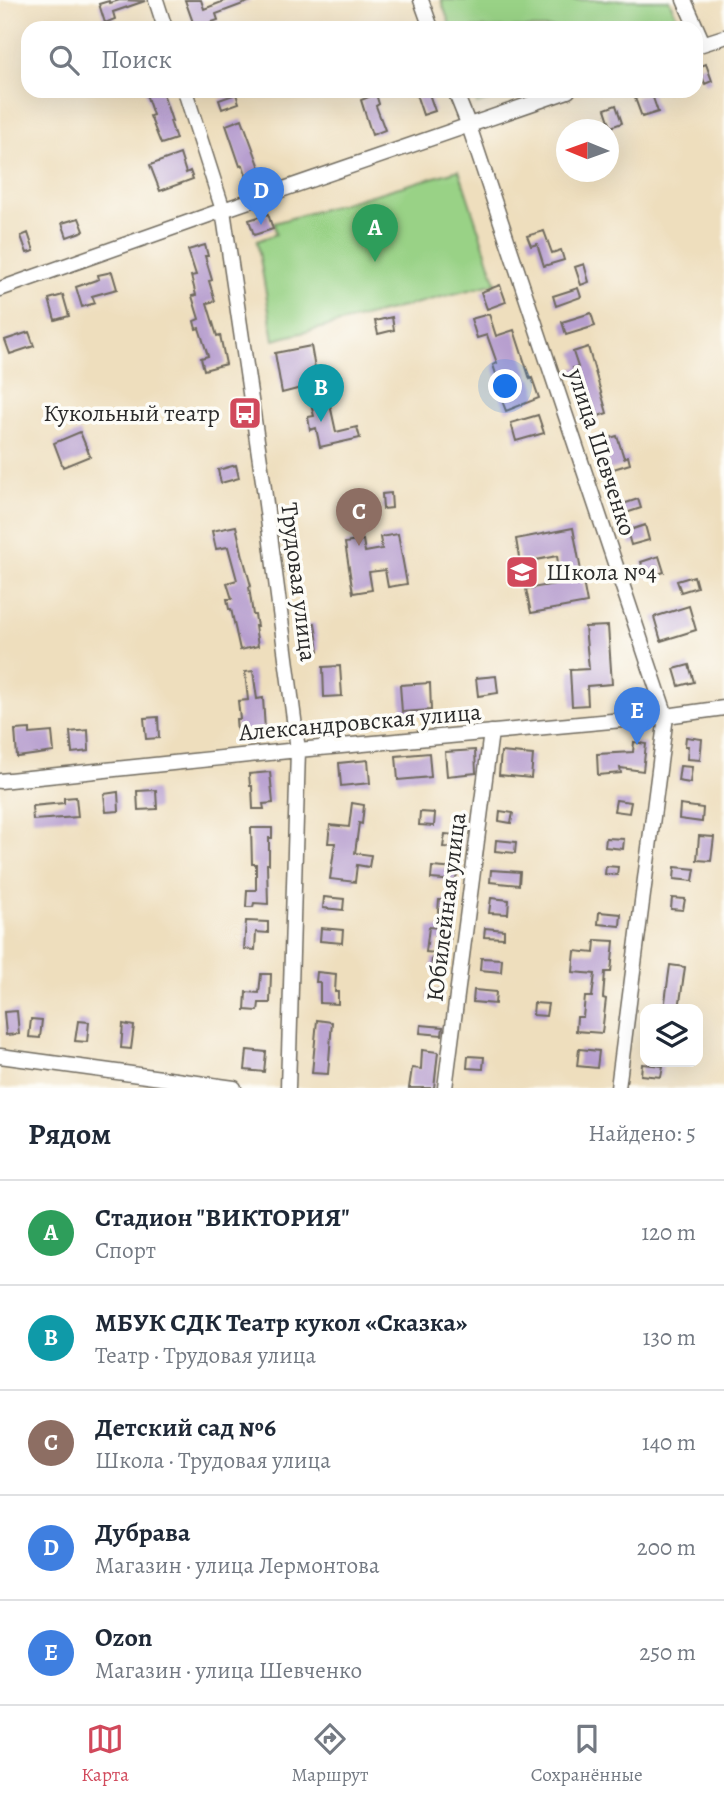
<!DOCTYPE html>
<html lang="ru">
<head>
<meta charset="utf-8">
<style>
	body { margin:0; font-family:Alegreya,serif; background:#f2f2f3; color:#1f2937 }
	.controls { position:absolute; right:21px; bottom:21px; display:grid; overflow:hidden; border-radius:14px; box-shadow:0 7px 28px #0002 }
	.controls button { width:63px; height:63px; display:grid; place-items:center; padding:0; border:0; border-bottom:2px solid #e0e1e3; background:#fff; color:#1f2937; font:35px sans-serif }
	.compass { position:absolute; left:556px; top:119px; width:63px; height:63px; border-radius:50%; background:#fff; box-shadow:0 7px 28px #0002; rotate:271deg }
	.you { position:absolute; left:506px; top:387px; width:24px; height:24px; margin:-18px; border:5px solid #fff; border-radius:50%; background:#1a73e8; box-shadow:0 0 0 10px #1a73e833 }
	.badge { display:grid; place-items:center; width:46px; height:46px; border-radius:50%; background:#d1495b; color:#fff; font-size:23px; font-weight:700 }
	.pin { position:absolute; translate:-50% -58px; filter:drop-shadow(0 2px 4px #0008) }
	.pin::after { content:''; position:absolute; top:37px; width:24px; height:21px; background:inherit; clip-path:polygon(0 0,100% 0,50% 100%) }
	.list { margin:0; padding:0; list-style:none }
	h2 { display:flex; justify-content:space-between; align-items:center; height:91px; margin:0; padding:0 28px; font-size:30px }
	h2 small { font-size:23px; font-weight:400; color:#747a83 }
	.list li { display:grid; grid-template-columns:46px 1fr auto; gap:21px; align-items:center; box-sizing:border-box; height:105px; padding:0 28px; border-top:2px solid #e0e1e3 }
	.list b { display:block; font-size:26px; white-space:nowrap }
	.list p { margin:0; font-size:23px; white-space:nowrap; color:#747a83 }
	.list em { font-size:23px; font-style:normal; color:#747a83 }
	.icon { flex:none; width:38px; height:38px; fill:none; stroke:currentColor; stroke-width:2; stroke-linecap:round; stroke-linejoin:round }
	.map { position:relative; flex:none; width:724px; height:1088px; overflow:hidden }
	.search { position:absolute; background:#fff; box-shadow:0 7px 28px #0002; left:21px; right:21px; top:21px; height:77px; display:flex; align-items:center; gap:18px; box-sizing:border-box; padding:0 24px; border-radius:21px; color:#747a83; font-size:26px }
	.sheet { height:616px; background:#fff }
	nav { display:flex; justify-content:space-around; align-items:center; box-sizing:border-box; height:98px; border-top:2px solid #e0e1e3; background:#fff; font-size:19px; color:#747a83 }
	nav a { display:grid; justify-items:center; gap:4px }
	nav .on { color:#d1495b }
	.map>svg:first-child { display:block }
</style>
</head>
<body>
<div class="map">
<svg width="724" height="1088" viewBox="0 0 724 1088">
	<rect width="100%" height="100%" fill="#fdfcf7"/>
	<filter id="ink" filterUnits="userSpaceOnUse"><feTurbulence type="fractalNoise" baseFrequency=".0143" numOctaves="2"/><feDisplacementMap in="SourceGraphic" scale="14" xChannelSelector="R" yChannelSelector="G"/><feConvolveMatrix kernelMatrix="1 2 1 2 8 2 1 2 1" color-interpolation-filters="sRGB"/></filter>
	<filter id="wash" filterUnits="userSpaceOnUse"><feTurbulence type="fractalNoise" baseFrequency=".00686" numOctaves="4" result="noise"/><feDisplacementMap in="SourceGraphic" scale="28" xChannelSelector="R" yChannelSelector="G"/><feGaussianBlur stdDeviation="1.57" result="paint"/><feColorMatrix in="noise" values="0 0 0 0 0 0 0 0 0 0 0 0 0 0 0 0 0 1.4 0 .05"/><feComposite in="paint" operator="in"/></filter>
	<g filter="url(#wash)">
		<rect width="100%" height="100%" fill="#eedebd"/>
		<path fill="#99d286" stroke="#627e58" stroke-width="2" d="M 441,0 L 669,0 L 682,28 L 451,28 Z
			M 473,91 L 518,91 L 477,104 Z
			M 459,170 L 496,283 L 274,340 L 257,241 L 276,234 L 274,223 Z"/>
		<g id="blocks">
			<path fill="#b79fcf" d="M 120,0 L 145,1 L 113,12 L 115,19 L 105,23 L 99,4 L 109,1 L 110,3 Z
				M 185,0 L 201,0 L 204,9 L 227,0 L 251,1 L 216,14 L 218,20 L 195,28 Z
				M 706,64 L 712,81 L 705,84 L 698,67 Z
				M 145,91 L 162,91 L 172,121 L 170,121 L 176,139 L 161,144 L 150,116 L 153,115 Z
				M 415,91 L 428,91 L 435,111 L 423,115 Z
				M 651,92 L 658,112 L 642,117 L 635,98 Z
				M 236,94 L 239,103 L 222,109 L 219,100 Z
				M 376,94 L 379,104 L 376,106 L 385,130 L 372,135 L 361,100 Z
				M 616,105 L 622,123 L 611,127 L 605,109 Z
				M 242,119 L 262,173 L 247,178 L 243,165 L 240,166 L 226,125 Z
				M 180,154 L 186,173 L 190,171 L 193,179 L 160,191 L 150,165 Z
				M 268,214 L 273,229 L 254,235 L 249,220 Z
				M 79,218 L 84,231 L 67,237 L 62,223 Z
				M 544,231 L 552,253 L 561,250 L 564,260 L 544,266 L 537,244 L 531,246 L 527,236 Z
				M 28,233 L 34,251 L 27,253 L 21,236 Z
				M 205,245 L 208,256 L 205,256 L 212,280 L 209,281 L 215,301 L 207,303 L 217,336 L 220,335 L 226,364 L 204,370 L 201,358 L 208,356 L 199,328 L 196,329 L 194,321 L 199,319 L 192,296 L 196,295 L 191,276 L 196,275 L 188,250 Z
				M 584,264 L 589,282 L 581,285 L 575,267 Z
				M 112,272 L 117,289 L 92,296 L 95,303 L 82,307 L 76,287 L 99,279 L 98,275 Z
				M 500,285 L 506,302 L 487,309 L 481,292 Z
				M 578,288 L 581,297 L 556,306 L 553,296 Z
				M 63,295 L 69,316 L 55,320 L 49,299 Z
				M 591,313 L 595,326 L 566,335 L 562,322 Z
				M 489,314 L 496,336 L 514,330 L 530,379 L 532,378 L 539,398 L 506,411 L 498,390 L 501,389 L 493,365 L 497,363 L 487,335 L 477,338 L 471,319 Z
				M 392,317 L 394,330 L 378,334 L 375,321 Z
				M 29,332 L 34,346 L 10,354 L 5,340 Z
				M 311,346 L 316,374 L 322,373 L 324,382 L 282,393 L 275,353 Z
				M 588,347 L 607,413 L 593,418 L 579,377 L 576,377 L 573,368 L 578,367 L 573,352 Z
				M 329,400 L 336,432 L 357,427 L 360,438 L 320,447 L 316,428 L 310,430 L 308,417 L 314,416 L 311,404 Z
				M 538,415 L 544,433 L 516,441 L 511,423 Z
				M 80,432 L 90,456 L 63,467 L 54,443 Z
				M 617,436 L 624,458 L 628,456 L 630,464 L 610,470 L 599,441 Z
				M 236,465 L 239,478 L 221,483 L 218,470 Z
				M 391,493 L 392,508 L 383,509 L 382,494 Z
				M 638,499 L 641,508 L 623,514 L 620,505 Z
				M 645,525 L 649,540 L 631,545 L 627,531 Z
				M 236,526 L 243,557 L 251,586 L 249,587 L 253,615 L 255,615 L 257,626 L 255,626 L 258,646 L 240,650 L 231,609 L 229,609 L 227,599 L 232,599 L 227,583 L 237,580 L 228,547 L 216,549 L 212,531 Z
				M 573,528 L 587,603 L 531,613 L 526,589 L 561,583 L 557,556 L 520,563 L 516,539 Z
				M 398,534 L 407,584 L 388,587 L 385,570 L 369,572 L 372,590 L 353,593 L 345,543 L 363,540 L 365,552 L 382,549 L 380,537 Z
				M 659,556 L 664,572 L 646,578 L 641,562 Z
				M 694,576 L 697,587 L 681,592 L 677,581 Z
				M 689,606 L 696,630 L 661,641 L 654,617 Z
				M 315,623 L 319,651 L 306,652 L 302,626 Z
				M 608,626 L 612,684 L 587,686 L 588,705 L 572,706 L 570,670 L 589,669 L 585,627 Z
				M 689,665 L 694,682 L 679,686 L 674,669 Z
				M 340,666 L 342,696 L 324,697 L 323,667 Z
				M 253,671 L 257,699 L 263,698 L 265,730 L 237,732 L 236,719 L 240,719 L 238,701 L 248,700 L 245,672 Z
				M 496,676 L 498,693 L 478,696 L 476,678 Z
				M 430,683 L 431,710 L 402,712 L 400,685 Z
				M 158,717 L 159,738 L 146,739 L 144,718 Z
				M 30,729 L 30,734 L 52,732 L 54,752 L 17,757 L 15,730 Z
				M 88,730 L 89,751 L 72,753 L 70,732 Z
				M 686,737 L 702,739 L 700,760 L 687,759 L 688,746 L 685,746 Z
				M 634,742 L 646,744 L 643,771 L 620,768 L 621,773 L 598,775 L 597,754 L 633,752 Z
				M 475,750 L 476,773 L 447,776 L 445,752 Z
				M 501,752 L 533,755 L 531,778 L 499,775 Z
				M 429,753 L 431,777 L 398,780 L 396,756 Z
				M 368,760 L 370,783 L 341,786 L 339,763 Z
				M 680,766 L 692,767 L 690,783 L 678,781 Z
				M 270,772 L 273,803 L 263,804 L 264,809 L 253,809 L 252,786 L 250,786 L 249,774 Z
				M 156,790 L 157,809 L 138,810 L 137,791 Z
				M 118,792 L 119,811 L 106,812 L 104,794 Z
				M 76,797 L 78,817 L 33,820 L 32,806 L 64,803 L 64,798 Z
				M 616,800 L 631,802 L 629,813 L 614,811 Z
				M 352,803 L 364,805 L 362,824 L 359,823 L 355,853 L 371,855 L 369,867 L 357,865 L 355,882 L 330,879 L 335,843 L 328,843 L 330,825 L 349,827 Z
				M 680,805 L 703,808 L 702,822 L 679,819 Z
				M 500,811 L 513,813 L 511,823 L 499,821 Z
				M 420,812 L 435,813 L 434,826 L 419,825 Z
				M 251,828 L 272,828 L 272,838 L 269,838 L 269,864 L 267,864 L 268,904 L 254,903 L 253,907 L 246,907 L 247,890 L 256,890 L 256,864 L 252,864 Z
				M 445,834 L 463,836 L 462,848 L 443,847 Z
				M 699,836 L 714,837 L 711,861 L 697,860 Z
				M 606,838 L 624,839 L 623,849 L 605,847 Z
				M 496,840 L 516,842 L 515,853 L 495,851 Z
				M 606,866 L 618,867 L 617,875 L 605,874 Z
				M 432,867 L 457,869 L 456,881 L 431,879 Z
				M 675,867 L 695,869 L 693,881 L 674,879 Z
				M 491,870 L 520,872 L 519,885 L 490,882 Z
				M 324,897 L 344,899 L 343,910 L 323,908 Z
				M 491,898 L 509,900 L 508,914 L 489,913 Z
				M 672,898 L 685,899 L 683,910 L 671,909 Z
				M 439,900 L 454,901 L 453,914 L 438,912 Z
				M 599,912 L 621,914 L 620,926 L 598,924 Z
				M 246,921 L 268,922 L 268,933 L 256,932 L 255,950 L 244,949 Z
				M 429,927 L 451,929 L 450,942 L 437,941 L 436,953 L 426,952 Z
				M 321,928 L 343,930 L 342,943 L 320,941 Z
				M 485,928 L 504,930 L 504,938 L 484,937 Z
				M 595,940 L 614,941 L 611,972 L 605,972 L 603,998 L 606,999 L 602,1033 L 576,1031 L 577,1017 L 583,1017 L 585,997 L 592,997 L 595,974 L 573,972 L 575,951 L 594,953 Z
				M 432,958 L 448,960 L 447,971 L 431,970 Z
				M 481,958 L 502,959 L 501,972 L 480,970 Z
				M 670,965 L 685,967 L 679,1009 L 664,1009 Z
				M 317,972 L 336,974 L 335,992 L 338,992 L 338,1004 L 320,1003 L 320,982 L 316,982 Z
				M 261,974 L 271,974 L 270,1003 L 259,1003 L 258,1011 L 245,1010 L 246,992 L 259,993 Z
				M 428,989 L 443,991 L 442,1001 L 427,1000 Z
				M 474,990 L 496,992 L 495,1004 L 473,1002 Z
				M 534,1003 L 548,1004 L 546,1016 L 533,1015 Z
				M 17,1011 L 19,1034 L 6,1035 L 4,1012 Z
				M 31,1019 L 42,1020 L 40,1038 L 29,1037 Z
				M 317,1020 L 332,1022 L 328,1074 L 312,1073 Z
				M 78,1021 L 89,1022 L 87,1042 L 75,1041 Z
				M 123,1024 L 134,1026 L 131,1049 L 121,1048 Z
				M 421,1025 L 443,1027 L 442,1035 L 420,1033 Z
				M 579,1049 L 599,1051 L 597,1068 L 577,1066 Z
				M 247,1050 L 266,1052 L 264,1072 L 245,1070 Z
				M 422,1050 L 438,1052 L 434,1088 L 409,1088 L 412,1068 L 421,1069 Z
				M 468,1056 L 484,1057 L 483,1069 L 467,1068 Z
				M 642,1064 L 663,1066 L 661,1077 L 641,1075 Z"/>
		</g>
	</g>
	<g filter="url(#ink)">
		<use href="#blocks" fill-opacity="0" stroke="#6f6a5e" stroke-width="2"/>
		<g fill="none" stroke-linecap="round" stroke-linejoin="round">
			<defs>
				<path id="minor" d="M 156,0 L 165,28
					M 421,0 L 431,28
					M 684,0 L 703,43
					M 696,46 L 724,37
					M 185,91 L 223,210 L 263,481 L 298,750 L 288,1088
					M 455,91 L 469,126 L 666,716 L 618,1088
					M 0,289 L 223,210 L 568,91
					M 0,781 L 298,750 L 666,716 L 724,708
					M 0,1056 L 234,1088
					M 445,1088 L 491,732"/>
			</defs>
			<use href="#minor" stroke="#6f6a5e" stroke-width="17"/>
			<use href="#minor" stroke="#fff" stroke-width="14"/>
		</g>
	</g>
	<defs>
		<symbol id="bus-square" viewBox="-11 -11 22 22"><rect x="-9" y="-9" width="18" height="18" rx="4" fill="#d1495b" stroke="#fdfcf7"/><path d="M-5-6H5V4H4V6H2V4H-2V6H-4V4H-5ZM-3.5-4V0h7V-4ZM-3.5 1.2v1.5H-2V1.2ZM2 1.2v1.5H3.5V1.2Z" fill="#fff"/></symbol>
		<symbol id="school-square" viewBox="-11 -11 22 22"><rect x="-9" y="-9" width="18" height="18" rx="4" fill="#d1495b" stroke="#fdfcf7"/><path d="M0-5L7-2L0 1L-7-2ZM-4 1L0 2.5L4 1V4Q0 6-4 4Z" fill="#fff"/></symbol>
	</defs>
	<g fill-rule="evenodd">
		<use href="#bus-square" x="226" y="394" width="38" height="38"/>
		<use href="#school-square" x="503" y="553" width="38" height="38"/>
	</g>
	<g text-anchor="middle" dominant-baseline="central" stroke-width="7" stroke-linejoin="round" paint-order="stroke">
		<g font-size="24" fill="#2b2b2b" stroke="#fdfcf7" text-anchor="end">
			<text x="220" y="413">Кукольный театр</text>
			<text x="546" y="572" text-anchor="start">Школа №4</text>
		</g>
		<g font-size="24" fill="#2b2b2b" stroke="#fdfcf7">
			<text transform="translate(602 452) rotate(72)">улица Шевченко</text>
			<text transform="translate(299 582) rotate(83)">Трудовая улица</text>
			<text transform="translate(360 722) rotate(-5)">Александровская улица</text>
			<text transform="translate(446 907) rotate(-83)">Юбилейная улица</text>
		</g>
	</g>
</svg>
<div class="controls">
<button><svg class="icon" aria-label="layers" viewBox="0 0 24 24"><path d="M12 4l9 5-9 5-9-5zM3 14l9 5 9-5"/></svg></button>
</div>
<svg class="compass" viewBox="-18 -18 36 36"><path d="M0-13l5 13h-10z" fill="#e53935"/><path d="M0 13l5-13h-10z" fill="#747a83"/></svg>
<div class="you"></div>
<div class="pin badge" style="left:375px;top:262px;background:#2e9e5b">A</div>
<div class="pin badge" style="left:321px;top:422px;background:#0f9aa8">B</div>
<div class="pin badge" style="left:359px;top:546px;background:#8d6e63">C</div>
<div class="pin badge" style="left:261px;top:225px;background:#3f7fe0">D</div>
<div class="pin badge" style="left:637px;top:745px;background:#3f7fe0">E</div>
<div class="search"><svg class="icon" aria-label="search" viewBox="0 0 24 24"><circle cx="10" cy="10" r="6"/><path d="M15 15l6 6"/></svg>Поиск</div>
</div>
<section class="sheet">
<h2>Рядом<small>Найдено: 5</small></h2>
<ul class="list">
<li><span class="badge" style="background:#2e9e5b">A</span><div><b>Стадион &quot;ВИКТОРИЯ&quot;</b><p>Спорт</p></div><em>120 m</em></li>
<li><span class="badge" style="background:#0f9aa8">B</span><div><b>МБУК СДК Театр кукол «Сказка»</b><p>Театр · Трудовая улица</p></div><em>130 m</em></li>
<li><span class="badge" style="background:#8d6e63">C</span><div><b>Детский сад №6</b><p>Школа · Трудовая улица</p></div><em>140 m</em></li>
<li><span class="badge" style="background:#3f7fe0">D</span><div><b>Дубрава</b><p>Магазин · улица Лермонтова</p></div><em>200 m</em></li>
<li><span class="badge" style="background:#3f7fe0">E</span><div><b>Ozon</b><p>Магазин · улица Шевченко</p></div><em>250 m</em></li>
</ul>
</section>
<nav>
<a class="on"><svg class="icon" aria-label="map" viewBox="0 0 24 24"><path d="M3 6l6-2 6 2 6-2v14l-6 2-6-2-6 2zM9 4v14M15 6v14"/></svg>Карта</a>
<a><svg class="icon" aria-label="directions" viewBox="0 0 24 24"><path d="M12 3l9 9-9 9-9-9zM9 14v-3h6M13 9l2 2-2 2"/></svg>Маршрут</a>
<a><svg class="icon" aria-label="saved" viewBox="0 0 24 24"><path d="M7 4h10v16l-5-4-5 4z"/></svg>Сохранённые</a>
</nav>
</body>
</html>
